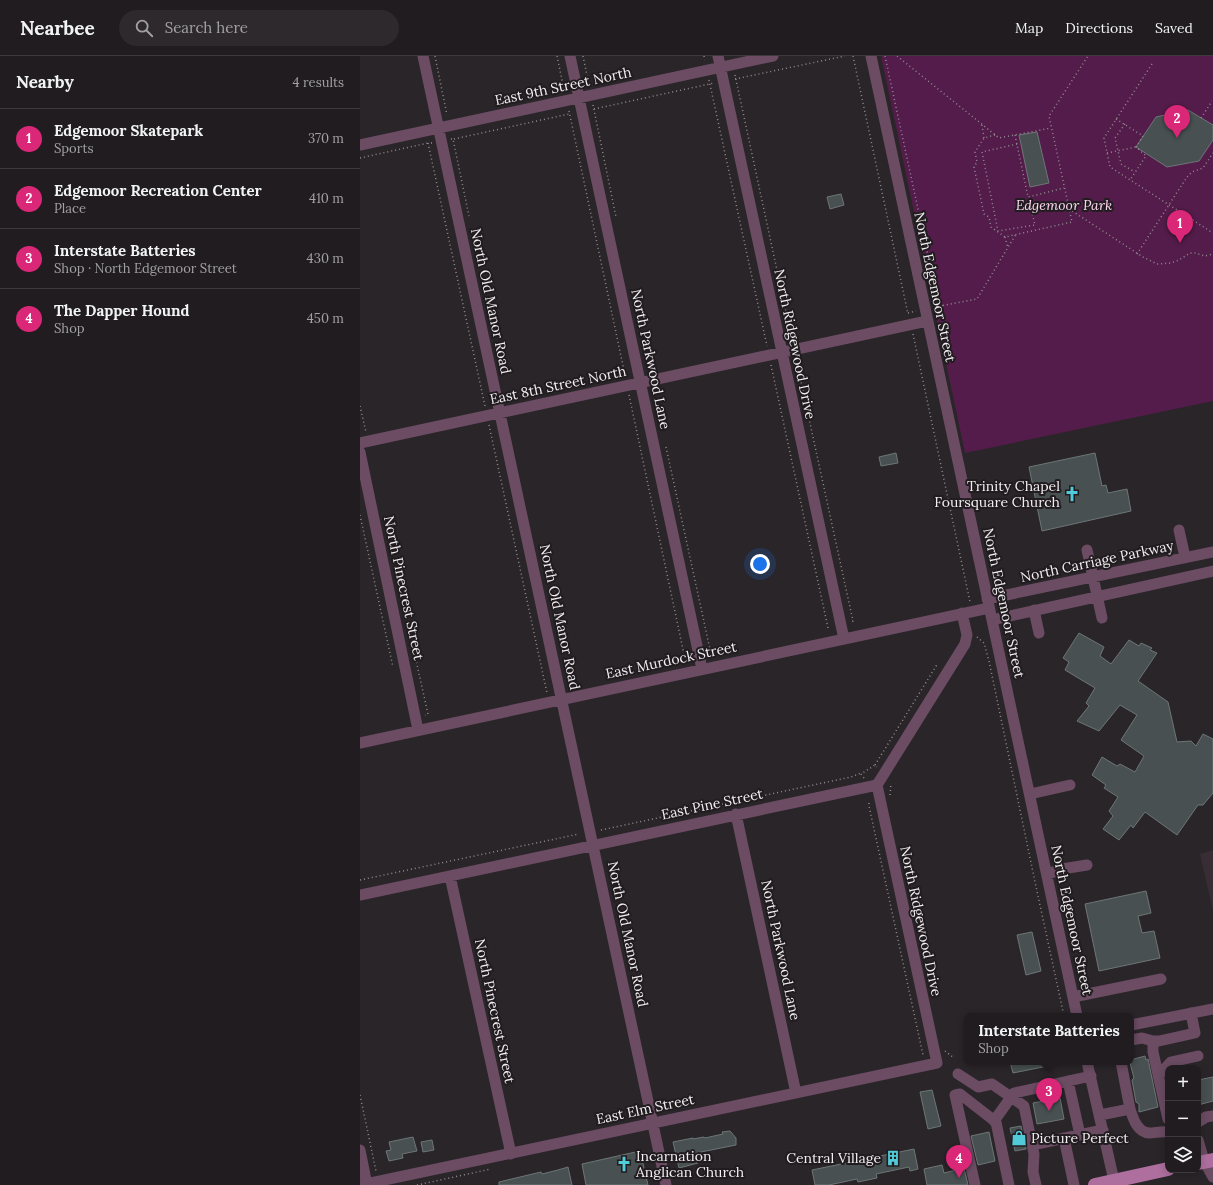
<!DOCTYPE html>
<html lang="en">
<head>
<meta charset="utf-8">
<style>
	body { margin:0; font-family:Lora,serif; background:#2d292c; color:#f1f3f6 }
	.controls { position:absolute; right:12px; bottom:12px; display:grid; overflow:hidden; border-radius:8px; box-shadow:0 2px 10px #0003 }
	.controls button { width:36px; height:36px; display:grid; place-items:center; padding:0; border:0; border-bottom:1px solid #3d3a3d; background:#201c1f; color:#f1f3f6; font:20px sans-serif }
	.you { position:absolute; left:400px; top:508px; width:14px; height:14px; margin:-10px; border:3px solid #fff; border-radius:50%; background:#1a73e8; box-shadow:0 0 0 6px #1a73e833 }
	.badge { display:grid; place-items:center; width:26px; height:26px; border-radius:50%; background:#db2777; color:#fff; font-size:13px; font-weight:700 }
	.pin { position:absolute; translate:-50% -33px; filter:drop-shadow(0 1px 2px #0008) }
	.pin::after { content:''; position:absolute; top:21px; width:14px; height:12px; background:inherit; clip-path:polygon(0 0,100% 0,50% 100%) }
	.popup { position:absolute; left:604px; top:957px; width:170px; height:52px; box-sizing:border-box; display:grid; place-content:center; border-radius:8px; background:#201c1f; filter:drop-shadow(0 1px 3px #0005); font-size:13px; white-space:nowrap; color:#a2a1a4 }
	.popup b { font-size:15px; color:#f1f3f6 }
	.popup::after { content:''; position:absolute; left:50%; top:100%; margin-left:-8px; border:8px solid transparent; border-top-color:#201c1f }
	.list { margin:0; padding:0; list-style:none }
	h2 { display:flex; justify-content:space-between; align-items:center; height:52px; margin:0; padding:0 16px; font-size:17px }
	h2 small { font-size:13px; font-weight:400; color:#a2a1a4 }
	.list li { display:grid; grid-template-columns:26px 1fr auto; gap:12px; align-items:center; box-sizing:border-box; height:60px; padding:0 16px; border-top:1px solid #3d3a3d }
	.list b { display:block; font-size:15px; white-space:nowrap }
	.list p { margin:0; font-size:13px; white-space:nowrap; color:#a2a1a4 }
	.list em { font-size:13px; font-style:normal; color:#a2a1a4 }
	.icon { flex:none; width:22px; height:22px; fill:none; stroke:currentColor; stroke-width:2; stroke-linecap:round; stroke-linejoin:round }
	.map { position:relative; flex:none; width:853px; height:1129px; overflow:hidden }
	header { display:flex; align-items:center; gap:24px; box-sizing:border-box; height:56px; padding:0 20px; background:#201c1f; border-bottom:1px solid #3d3a3d }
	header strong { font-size:19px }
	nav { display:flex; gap:22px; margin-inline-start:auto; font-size:14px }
	.search { width:280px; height:36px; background:#2d292c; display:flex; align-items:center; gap:10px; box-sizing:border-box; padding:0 14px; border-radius:22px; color:#a2a1a4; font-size:15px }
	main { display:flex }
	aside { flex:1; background:#201c1f }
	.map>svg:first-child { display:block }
</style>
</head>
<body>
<header>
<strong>Nearbee</strong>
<div class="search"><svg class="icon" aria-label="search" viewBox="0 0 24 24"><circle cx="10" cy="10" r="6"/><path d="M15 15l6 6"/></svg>Search here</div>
<nav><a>Map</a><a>Directions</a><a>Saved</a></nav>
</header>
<main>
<aside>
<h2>Nearby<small>4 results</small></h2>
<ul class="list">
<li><span class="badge">1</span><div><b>Edgemoor Skatepark</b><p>Sports</p></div><em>370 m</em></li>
<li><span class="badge">2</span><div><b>Edgemoor Recreation Center</b><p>Place</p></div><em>410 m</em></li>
<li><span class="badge">3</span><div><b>Interstate Batteries</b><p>Shop · North Edgemoor Street</p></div><em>430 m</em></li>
<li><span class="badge">4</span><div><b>The Dapper Hound</b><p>Shop</p></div><em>450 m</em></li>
</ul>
</aside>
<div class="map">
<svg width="853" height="1129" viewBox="0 0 853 1129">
	<rect width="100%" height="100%" fill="#2a2529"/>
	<path fill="#382d35" d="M 853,794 L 853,855 L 840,798 Z"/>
	<path fill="#541c4a" d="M 521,0 L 853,0 L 853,345 L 605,397 Z"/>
	<path fill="#485051" stroke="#6d7677" d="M 828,54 L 853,69 L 853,84 L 839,105 L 807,111 L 776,91 L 796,61 Z
		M 677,76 L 689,127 L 670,131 L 659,79 Z
		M 481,138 L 484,149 L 470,153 L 467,141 Z
		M 536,397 L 538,407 L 521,410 L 519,401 Z
		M 735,397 L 742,430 L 746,429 L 748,437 L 767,433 L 771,455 L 682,475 L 669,411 Z
		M 719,577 L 744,591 L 740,600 L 751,608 L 769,584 L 779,590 L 781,587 L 792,592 L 790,594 L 797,597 L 778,625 L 808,646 L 817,686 L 831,685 L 836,690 L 843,678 L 853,683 L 853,737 L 843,749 L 838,749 L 817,779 L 785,756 L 773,772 L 771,769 L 759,784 L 743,773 L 753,760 L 749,755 L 758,741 L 744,732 L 746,729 L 732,719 L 742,701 L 757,710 L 760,708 L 775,716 L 784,700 L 761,684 L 777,659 L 760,649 L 739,675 L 717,665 L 729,650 L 726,647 L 735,632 L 705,614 L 709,606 L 703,602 Z
		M 786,835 L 791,857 L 778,860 L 782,877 L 794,875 L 800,902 L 739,915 L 725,848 Z
		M 672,876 L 681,915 L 666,919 L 657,879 Z
		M 785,1000 L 786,1004 L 788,1003 L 798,1051 L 779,1056 L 779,1048 L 776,1046 L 772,1024 L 774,1022 L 770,1007 L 774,1003 Z
		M 650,1006 L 688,1006 L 688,1010 L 653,1017 Z
		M 853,1021 L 853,1045 L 838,1049 L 838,1024 Z
		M 572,1034 L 581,1070 L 568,1073 L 560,1036 Z
		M 700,1042 L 704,1063 L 677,1068 L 673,1047 Z
		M 661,1070 L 666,1093 L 655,1095 L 650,1072 Z
		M 370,1075 L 376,1082 L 376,1089 L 336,1097 L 338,1107 L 319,1112 L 313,1086 L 333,1082 L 333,1083 L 344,1081 L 345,1082 L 363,1078 L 362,1076 Z
		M 629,1076 L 635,1105 L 618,1109 L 611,1080 Z
		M 53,1081 L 57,1095 L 42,1098 L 43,1102 L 29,1105 L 26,1095 L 31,1094 L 29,1086 Z
		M 72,1084 L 74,1094 L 63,1096 L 61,1086 Z
		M 554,1093 L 558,1113 L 550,1115 L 549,1111 L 516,1118 L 517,1122 L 498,1126 L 497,1123 L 469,1129 L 455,1129 L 452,1114 Z
		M 280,1095 L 288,1129 L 226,1129 L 222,1108 Z
		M 582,1109 L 584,1117 L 604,1112 L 608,1129 L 567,1129 L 564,1113 Z
		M 208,1111 L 212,1129 L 139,1129 L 139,1126 L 181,1116 L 182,1118 L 198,1114 Z"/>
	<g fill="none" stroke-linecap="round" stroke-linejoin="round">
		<path stroke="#918c90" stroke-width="1.5" stroke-dasharray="1 3" stroke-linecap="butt" d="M 75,0 L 87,59
			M 197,0 L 204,34
			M 223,0 L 229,29
			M 344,0 L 345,4
			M 493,0 L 548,258
			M 525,0 L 575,232 L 583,250
			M 537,0 L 639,82 L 691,72
			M 792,8 L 744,82 L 750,111 L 853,177
			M 375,19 L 432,284
			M 375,23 L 485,0
			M 349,24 L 407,290
			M 233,49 L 256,161
			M 234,53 L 354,27
			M 209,55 L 265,319
			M 841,62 L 852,45
			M 756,63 L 783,80 L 776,91 L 786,100 L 770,124
			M 765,68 L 755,82 L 761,108 L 775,116
			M 622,69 L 624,82
			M 635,79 L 624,82 L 615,96 L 617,106 L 614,111 L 624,158 L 629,161 L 631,171 L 645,181 L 712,166 L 689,60 L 728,0
			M 655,79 L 668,141 L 704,132
			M 91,83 L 93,83 L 109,160
			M 94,83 L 209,58
			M 72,87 L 68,87 L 125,350
			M 657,88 L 622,96 L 638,175 L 675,169 L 668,141
			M 747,97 L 776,91
			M 0,102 L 68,87
			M 709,153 L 783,201 L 797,208 L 811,207 L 819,204 L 830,197 L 835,197 L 845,200 L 853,198
			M 645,181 L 648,192
			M 777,198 L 827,121 L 832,116 L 843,112 L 853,97
			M 575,251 L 617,243 L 656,178
			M 548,257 L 556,255
			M 553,278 L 610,546
			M 436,303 L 493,565 L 491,566
			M 411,309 L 468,572 L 470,571
			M 269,339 L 325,603 L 329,602
			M 0,350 L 6,376
			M 129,369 L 187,637
			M 306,391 L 351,598 L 348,598
			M 0,459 L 33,611
			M 39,528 L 68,658 L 65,659
			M 617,581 L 624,587 L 629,605 L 675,826 L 704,960
			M 515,709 L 578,607
			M 504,722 L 501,718 L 515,709 L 517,711
			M 530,739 L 531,727
			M 509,747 L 509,750 L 563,999
			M 241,774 L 491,721 L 501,717
			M 0,824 L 219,778
			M 585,995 L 594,1002
			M 0,1039 L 16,1115
			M 57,1129 L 131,1113"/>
		<path stroke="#6b4c63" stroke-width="11" d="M 63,0 L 306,1129
			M 210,0 L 342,613
			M 358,0 L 484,583
			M 511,0 L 717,960
			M 0,89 L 413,0
			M 0,387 L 567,265
			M 0,396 L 58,674
			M 819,474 L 825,501
			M 727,494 L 742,562
			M 627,543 L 853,496
			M 674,554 L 679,577
			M 632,564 L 853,515
			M 0,687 L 629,552
			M 670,738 L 710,729
			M 376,758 L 436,1037
			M 688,818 L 702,813 L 727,809
			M 90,820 L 151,1098
			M 0,839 L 517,729 L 605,588 L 607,579 L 602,557
			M 713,941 L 801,923
			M 771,969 L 853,953
			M 771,984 L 782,982 L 793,985 L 799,985 L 835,977 L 831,957
			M 793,985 L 793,996 L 808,1063
			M 727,1006 L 755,1129
			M 598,1018 L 618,1031 L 632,1028 L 664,1050 L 674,1098 L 673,1116 L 676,1129
			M 798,1020 L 811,1006 L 838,1000
			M 708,1025 L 720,1079
			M 770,1053 C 773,1062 777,1076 789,1077 C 795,1077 801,1075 808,1076
			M 740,1059 L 770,1053 L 761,1006
			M 634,1065 L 654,1037 L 731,1020
			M 838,1066 L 846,1061 L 853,1060
			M 704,1082 L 714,1129
			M 838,1084 L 844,1105 L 853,1121
			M 672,1089 L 743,1074
			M 0,1094 L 7,1129
			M 1,1129 L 577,1007 L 517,729
			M 615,1129 L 595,1039 L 600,1038 L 636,1066 L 649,1129"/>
		<path stroke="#ae6f9f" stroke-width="14" d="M 838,1107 L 853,1104
			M 735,1129 L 808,1113"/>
	</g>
	<defs>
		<symbol id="church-bare" viewBox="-9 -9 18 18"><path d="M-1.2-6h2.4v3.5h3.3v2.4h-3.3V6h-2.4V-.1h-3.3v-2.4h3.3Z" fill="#52cbd9" stroke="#211c1f" stroke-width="2.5" paint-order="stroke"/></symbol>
		<symbol id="shop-bare" viewBox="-9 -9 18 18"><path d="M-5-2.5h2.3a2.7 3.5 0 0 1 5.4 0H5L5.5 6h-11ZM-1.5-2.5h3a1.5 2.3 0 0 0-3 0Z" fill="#52cbd9" stroke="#211c1f" stroke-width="2.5" paint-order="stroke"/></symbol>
		<symbol id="building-bare" viewBox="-9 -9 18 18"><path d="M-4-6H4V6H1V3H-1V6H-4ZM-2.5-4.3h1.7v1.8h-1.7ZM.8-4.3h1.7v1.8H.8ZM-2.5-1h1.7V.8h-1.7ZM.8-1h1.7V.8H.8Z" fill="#52cbd9" stroke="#211c1f" stroke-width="2.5" paint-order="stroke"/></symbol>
	</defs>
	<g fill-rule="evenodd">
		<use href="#church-bare" x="701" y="427" width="22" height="22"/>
		<use href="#shop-bare" x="648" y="1071" width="22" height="22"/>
		<use href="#building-bare" x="522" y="1091" width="22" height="22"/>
		<use href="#church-bare" x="253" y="1097" width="22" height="22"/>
	</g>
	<g text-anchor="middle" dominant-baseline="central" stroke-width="4" stroke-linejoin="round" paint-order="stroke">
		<g font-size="14" fill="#f2eef1" stroke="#211c1f">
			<text transform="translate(203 30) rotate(-12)">East 9th Street North</text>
			<text transform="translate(575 231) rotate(78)">North Edgemoor Street</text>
			<text transform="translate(131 245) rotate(78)">North Old Manor Road</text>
			<text transform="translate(435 288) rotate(78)">North Ridgewood Drive</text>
			<text transform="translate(291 303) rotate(78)">North Parkwood Lane</text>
			<text transform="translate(198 329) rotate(-12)">East 8th Street North</text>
			<text transform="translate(737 505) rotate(-12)">North Carriage Parkway</text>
			<text transform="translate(44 532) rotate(78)">North Pinecrest Street</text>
			<text transform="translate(644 547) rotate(78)">North Edgemoor Street</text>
			<text transform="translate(200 561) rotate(78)">North Old Manor Road</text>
			<text transform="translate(311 604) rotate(-12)">East Murdock Street</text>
			<text transform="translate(352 748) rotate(-12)">East Pine Street</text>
			<text transform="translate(712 864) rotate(78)">North Edgemoor Street</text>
			<text transform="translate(561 865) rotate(78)">North Ridgewood Drive</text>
			<text transform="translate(268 878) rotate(78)">North Old Manor Road</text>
			<text transform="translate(421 894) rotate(78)">North Parkwood Lane</text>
			<text transform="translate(135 955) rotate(78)">North Pinecrest Street</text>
			<text transform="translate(285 1053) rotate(-12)">East Elm Street</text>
		</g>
		<g font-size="14" font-style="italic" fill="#fdd4f2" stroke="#211c1f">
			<text x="704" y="149">Edgemoor Park</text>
		</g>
		<g font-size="14" fill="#f2eef1" stroke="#211c1f" text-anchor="end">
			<text x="700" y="430">Trinity Chapel<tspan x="700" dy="16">Foursquare Church</tspan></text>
			<text x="671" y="1082" text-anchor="start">Picture Perfect</text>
			<text x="276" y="1100" text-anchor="start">Incarnation<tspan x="276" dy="16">Anglican Church</tspan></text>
			<text x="521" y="1102">Central Village</text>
		</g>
	</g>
</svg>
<div class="controls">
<button>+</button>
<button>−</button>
<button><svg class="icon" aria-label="layers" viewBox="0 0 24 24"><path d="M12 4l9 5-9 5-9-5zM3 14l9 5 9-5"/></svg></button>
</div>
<div class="you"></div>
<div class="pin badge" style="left:820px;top:187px">1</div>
<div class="pin badge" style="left:817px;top:82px">2</div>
<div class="pin badge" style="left:689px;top:1055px">3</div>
<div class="popup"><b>Interstate Batteries</b>Shop</div>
<div class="pin badge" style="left:599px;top:1122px">4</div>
</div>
</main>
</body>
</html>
